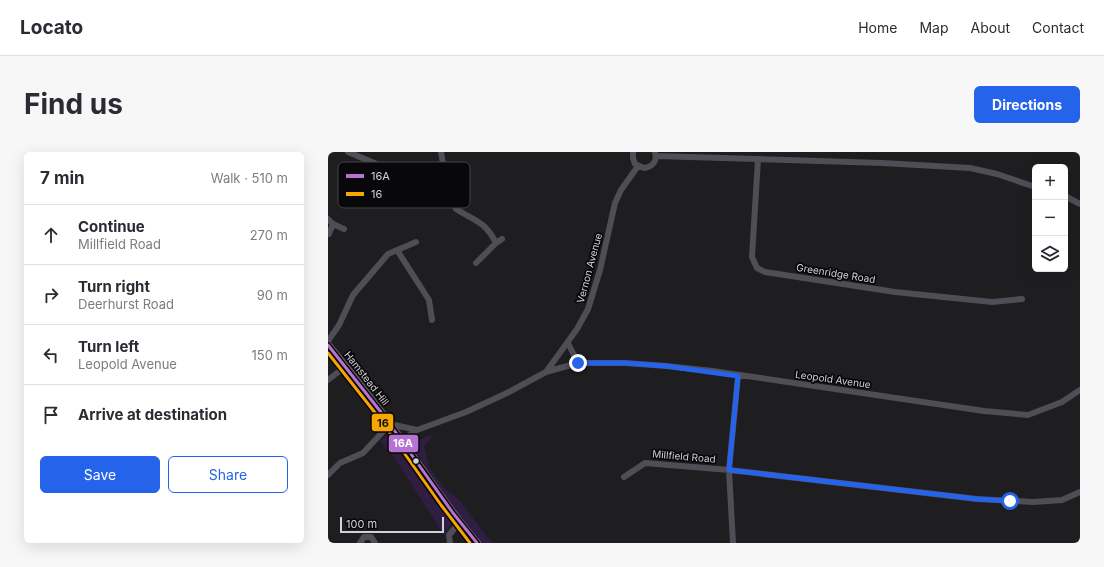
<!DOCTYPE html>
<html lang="en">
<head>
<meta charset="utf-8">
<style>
	body { margin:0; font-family:Inter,sans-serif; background:#f7f7f7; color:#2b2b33 }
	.controls { position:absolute; right:12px; top:12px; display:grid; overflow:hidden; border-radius:6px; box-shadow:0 4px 16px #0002 }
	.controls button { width:36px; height:36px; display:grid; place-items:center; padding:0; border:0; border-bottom:1px solid #e1e1e2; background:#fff; color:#2b2b33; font:20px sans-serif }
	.scale { position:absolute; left:12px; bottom:10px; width:104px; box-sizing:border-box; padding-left:4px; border:2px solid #d3d1d5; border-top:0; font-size:11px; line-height:14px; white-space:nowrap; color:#d3d1d5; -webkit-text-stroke:3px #080709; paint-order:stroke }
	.stop { position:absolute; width:12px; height:12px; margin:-9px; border:3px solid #2563eb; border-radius:50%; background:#fff }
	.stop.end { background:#2563eb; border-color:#fff; box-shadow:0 1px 4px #0008 }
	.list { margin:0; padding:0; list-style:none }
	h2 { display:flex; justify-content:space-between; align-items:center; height:52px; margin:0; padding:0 16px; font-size:17px }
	h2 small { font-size:13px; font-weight:400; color:#7c7c81 }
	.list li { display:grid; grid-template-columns:26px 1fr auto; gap:12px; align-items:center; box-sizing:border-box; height:60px; padding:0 16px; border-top:1px solid #e1e1e2 }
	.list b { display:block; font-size:15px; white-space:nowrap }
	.list p { margin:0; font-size:13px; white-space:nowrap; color:#7c7c81 }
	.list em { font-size:13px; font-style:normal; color:#7c7c81 }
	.actions { display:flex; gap:8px; padding:12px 16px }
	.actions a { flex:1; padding:9px 0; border:1px solid #2563eb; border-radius:6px; text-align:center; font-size:14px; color:#2563eb }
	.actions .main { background:#2563eb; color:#fff }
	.icon { flex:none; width:22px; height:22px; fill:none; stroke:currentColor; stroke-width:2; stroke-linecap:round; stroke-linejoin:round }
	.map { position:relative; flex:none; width:752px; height:391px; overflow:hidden; border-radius:6px }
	header { display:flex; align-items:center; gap:24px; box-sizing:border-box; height:56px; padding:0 20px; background:#fff; border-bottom:1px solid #e1e1e2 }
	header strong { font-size:19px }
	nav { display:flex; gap:22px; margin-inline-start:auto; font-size:14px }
	.intro { display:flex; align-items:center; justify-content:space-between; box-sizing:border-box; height:96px; padding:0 24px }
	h1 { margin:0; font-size:28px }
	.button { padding:10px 18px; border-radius:6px; background:#2563eb; color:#fff; font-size:14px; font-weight:700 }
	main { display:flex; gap:24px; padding:0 24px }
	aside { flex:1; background:#fff; border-radius:6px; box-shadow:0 4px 16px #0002 }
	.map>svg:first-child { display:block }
</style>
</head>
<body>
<header>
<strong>Locato</strong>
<nav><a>Home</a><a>Map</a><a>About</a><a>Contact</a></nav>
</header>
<div class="intro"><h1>Find us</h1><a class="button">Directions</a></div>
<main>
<aside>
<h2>7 min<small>Walk · 510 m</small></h2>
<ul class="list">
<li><svg class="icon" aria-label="ahead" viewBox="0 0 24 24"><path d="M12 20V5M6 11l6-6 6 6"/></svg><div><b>Continue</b><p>Millfield Road</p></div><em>270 m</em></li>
<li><svg class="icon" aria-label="right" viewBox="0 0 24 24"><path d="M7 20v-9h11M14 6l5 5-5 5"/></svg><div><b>Turn right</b><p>Deerhurst Road</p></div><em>90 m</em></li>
<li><svg class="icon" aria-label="left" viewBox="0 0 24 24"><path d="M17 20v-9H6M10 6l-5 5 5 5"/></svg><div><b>Turn left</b><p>Leopold Avenue</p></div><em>150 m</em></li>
<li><svg class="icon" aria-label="arrive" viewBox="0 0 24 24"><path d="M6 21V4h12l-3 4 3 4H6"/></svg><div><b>Arrive at destination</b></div></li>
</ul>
<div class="actions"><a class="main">Save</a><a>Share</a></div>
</aside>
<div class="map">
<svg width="752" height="391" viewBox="0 0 752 391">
	<rect width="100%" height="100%" fill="#1e1d20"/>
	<path fill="#301d42" d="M 106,282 L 96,295 L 101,315 L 118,338 L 131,348 L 164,391 L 153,391 L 129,362 L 86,296 L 89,289 Z
		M 60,284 L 65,285 L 125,368 L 125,371 L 116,383 L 66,305 L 52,289 Z"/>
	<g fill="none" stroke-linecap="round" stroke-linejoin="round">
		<path stroke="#504d54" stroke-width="6" d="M 20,0 L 51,13
			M 113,0 L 119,34 L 128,57 C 147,69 157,69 168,91
			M 305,0 L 305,6 L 307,12 L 316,16 C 324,15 330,9 327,1
			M 328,4 L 554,11 L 642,16 L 669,22 L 707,35
			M 430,7 L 424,105 L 429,116 L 437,120 L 567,140 L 664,150 L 694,147
			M 74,37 L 79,48 L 119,34
			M 737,44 L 752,52
			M 0,67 L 5,72 L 16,77
			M 1,82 L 5,72
			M 69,98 L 101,148 L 104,168
			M 148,111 L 168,91 L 174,87
			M 0,189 L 11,173 L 25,143 L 60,102 L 88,90
			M 240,191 L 250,211
			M 218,220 L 250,211 L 297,211 L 338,214 L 385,219 L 656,259 L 700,263 L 734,250 L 752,238
			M 0,228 L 18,214
			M 89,278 L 138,260 L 179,241 L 218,220 L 249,177 L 260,157 L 272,118 L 287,51 L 293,38 L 310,14
			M 0,323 L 12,311 L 35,301 L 62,272 L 89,278 L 74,288
			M 296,325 L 317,311 L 401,318 L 649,347 L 705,350 L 734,348 L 752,340
			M 32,391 L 36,385 L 43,385 L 47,391
			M 122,391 L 121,383 L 131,371
			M 405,391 L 401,318 L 410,224"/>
		<path stroke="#5c5861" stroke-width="8" d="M 0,193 C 31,230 60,268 87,307 C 107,336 126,365 149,391"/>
		<defs>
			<path id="bus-1" d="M 0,193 L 56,264 L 125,361 L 149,391"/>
			<path id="bus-2" d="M 0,201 L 52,267 L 113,353 L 142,391"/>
		</defs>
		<use href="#bus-1" stroke="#080709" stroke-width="6"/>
		<use href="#bus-2" stroke="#080709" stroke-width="6"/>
		<use href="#bus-1" stroke="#b673d3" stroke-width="3"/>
		<use href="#bus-2" stroke="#f7a600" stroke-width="3"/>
	</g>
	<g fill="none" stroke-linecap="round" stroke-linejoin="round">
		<path stroke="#2563eb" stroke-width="5" d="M 250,211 L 297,211 L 338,214 L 410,224 L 401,318 L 649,347 L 682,349"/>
	</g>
	<circle fill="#d3d1d5" stroke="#080709" stroke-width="1.5" cx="88" cy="309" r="3.5"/>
	<g text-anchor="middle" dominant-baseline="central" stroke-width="3.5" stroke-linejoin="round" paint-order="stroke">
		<g font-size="10" fill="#d3d1d5" stroke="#080709">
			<text transform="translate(261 116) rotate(-75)">Vernon Avenue</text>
			<text transform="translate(508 121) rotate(9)">Greenridge Road</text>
			<text transform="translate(39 226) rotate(52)">Hamstead Hill</text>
			<text transform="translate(505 227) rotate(8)">Leopold Avenue</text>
			<text transform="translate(356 304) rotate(5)">Millfield Road</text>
		</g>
	</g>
	<rect x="10" y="10" width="132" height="46" rx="6" fill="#080709" stroke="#454446" stroke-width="1"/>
	<rect x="18" y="22" width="18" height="4" fill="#b673d3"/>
	<rect x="18" y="40" width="18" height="4" fill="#f7a600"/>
	<g font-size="11" fill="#d3d1d5">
		<text x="43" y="28">16A</text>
		<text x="43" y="46">16</text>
	</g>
	<g stroke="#080709" stroke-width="1.5">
		<rect x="43" y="261" width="23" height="19" rx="4" fill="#f7a600"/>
		<rect x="60" y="282" width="31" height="19" rx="4" fill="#b673d3"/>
	</g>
	<g font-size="11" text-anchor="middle" font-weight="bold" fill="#fff">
		<text x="75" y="295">16A</text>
	</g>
	<g font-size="11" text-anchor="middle" font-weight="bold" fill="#111">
		<text x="55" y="275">16</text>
	</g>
</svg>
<div class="controls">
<button>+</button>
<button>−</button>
<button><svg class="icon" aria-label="layers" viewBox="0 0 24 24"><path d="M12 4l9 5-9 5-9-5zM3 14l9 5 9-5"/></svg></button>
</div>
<div class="scale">100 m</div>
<div class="stop" style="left:682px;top:349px"></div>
<div class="stop end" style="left:250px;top:211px"></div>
</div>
</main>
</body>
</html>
